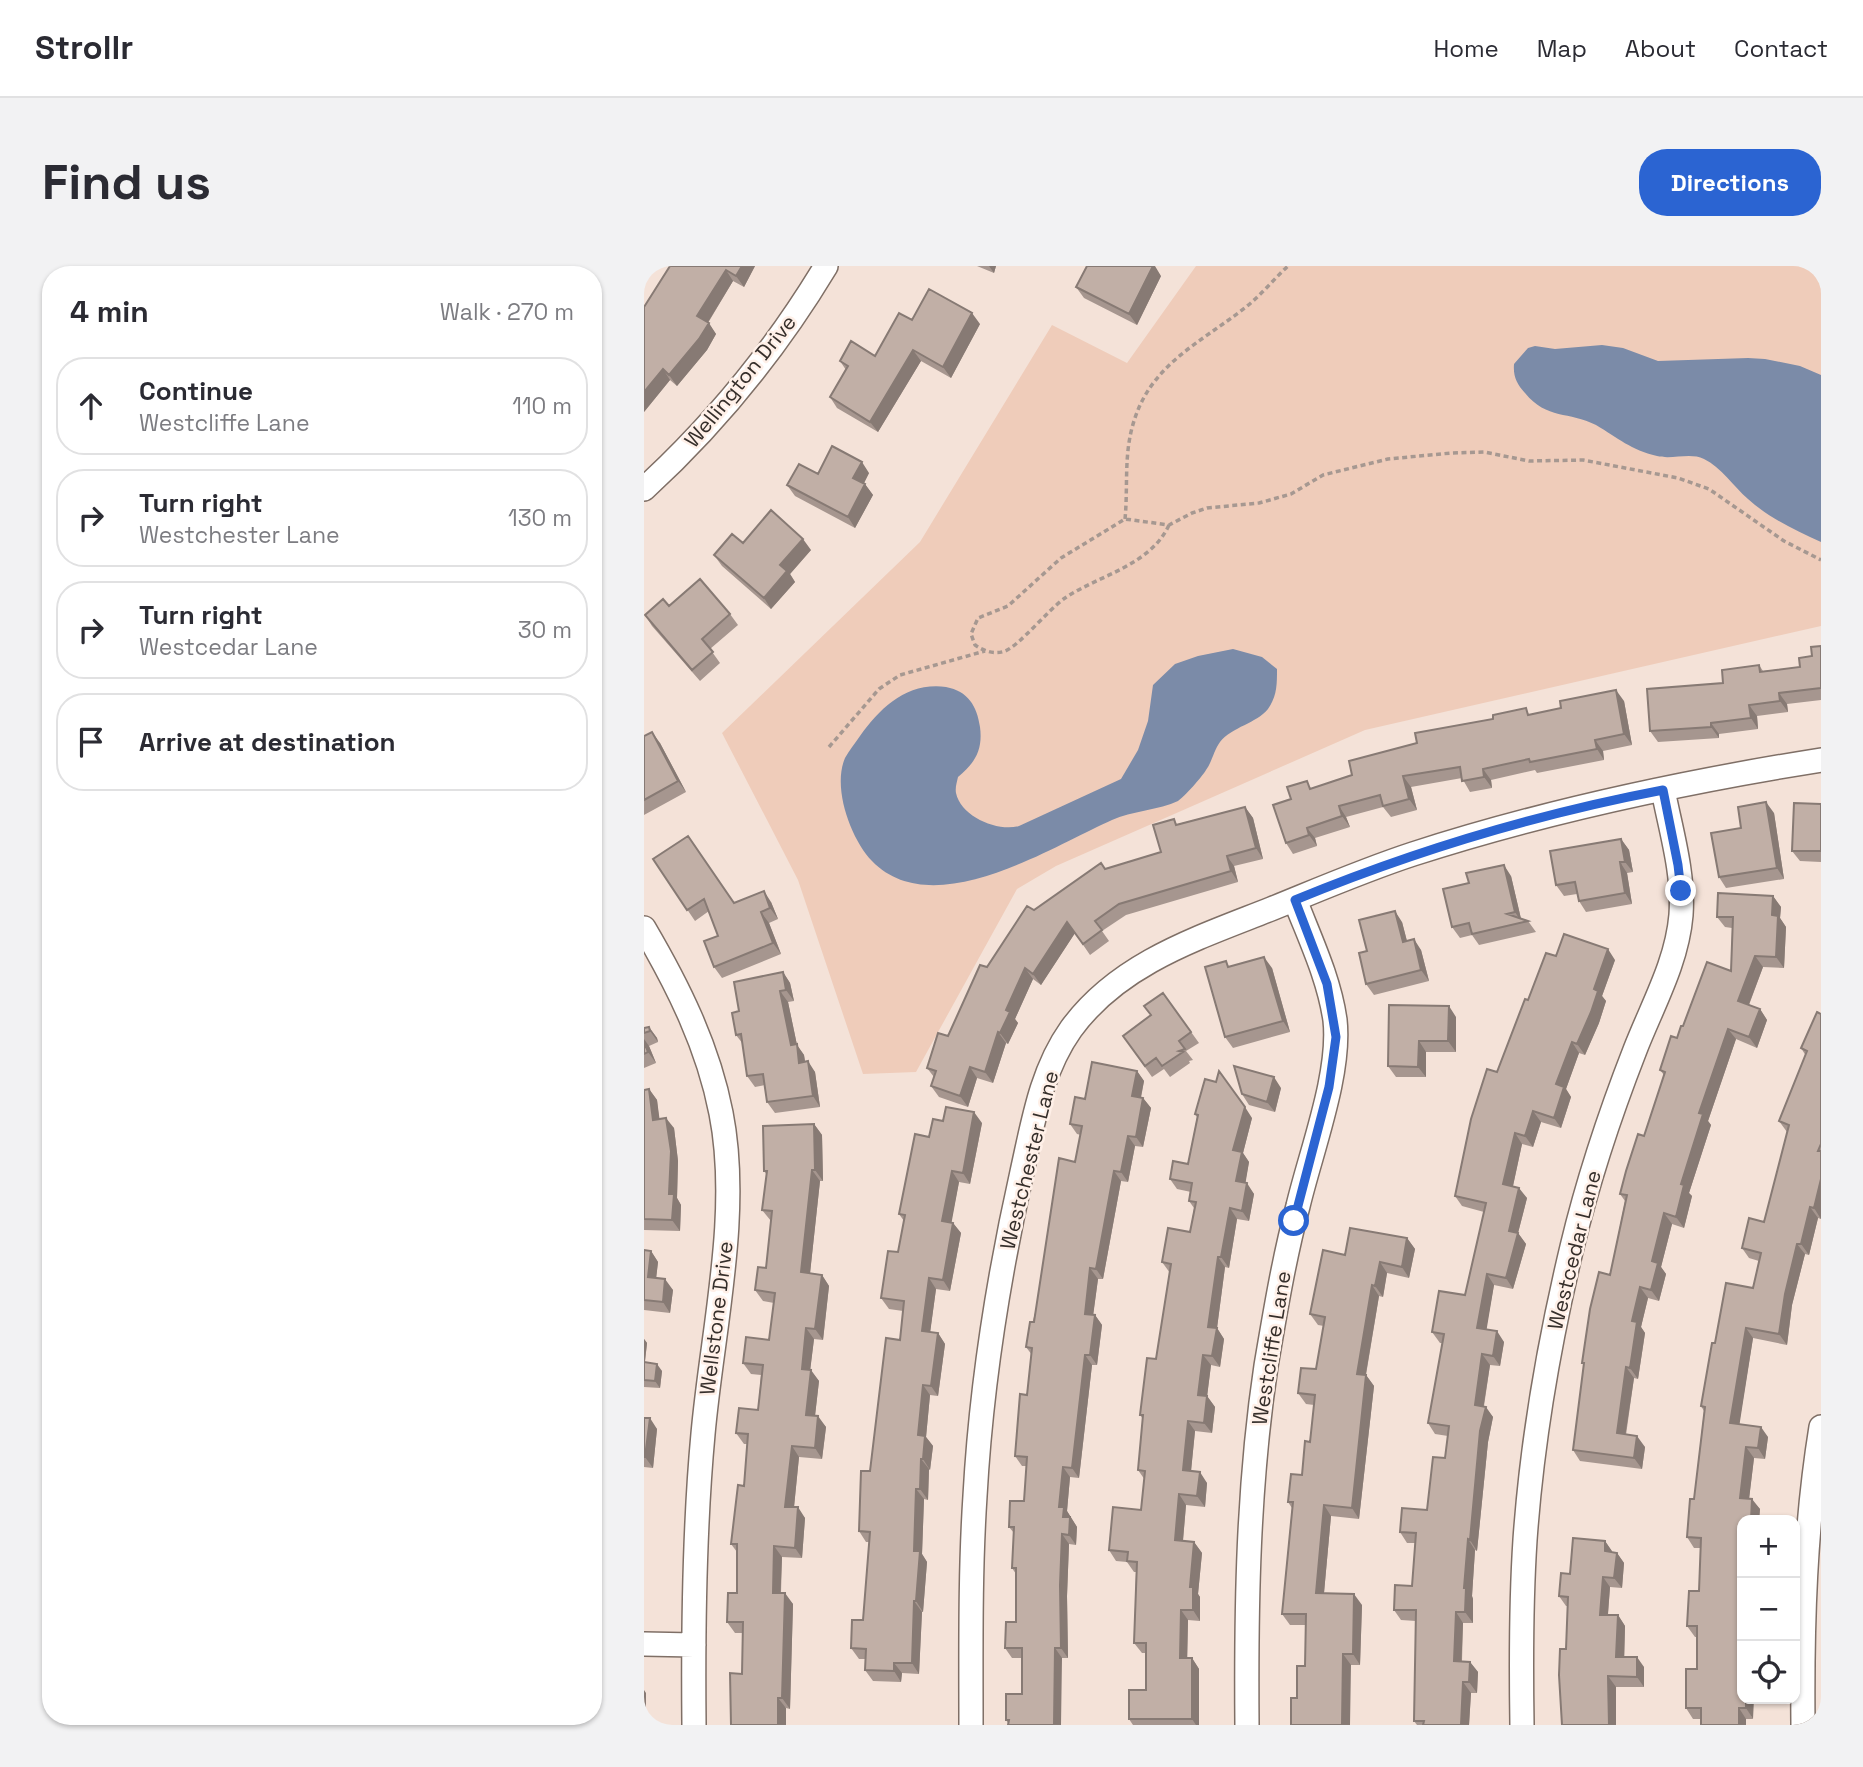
<!DOCTYPE html>
<html lang="en">
<head>
<meta charset="utf-8">
<style>
	body { margin:0; font-family:"Space Grotesk",sans-serif; background:#f2f2f3; color:#2b2b33 }
	.controls { position:absolute; right:21px; bottom:21px; display:grid; overflow:hidden; border-radius:14px; box-shadow:0 2px 5px #0004 }
	.controls button { width:63px; height:63px; display:grid; place-items:center; padding:0; border:0; border-bottom:2px solid #e1e1e2; background:#fff; color:#2b2b33; font:35px sans-serif }
	.stop { position:absolute; width:21px; height:21px; margin:-16px; border:5px solid #2b64d2; border-radius:50%; background:#fff }
	.stop.end { background:#2b64d2; border-color:#fff; box-shadow:0 2px 7px #0008 }
	.list { margin:0; padding:0; list-style:none }
	h2 { display:flex; justify-content:space-between; align-items:center; height:91px; margin:0; padding:0 28px; font-size:30px }
	h2 small { font-size:23px; font-weight:400; color:#7c7c81 }
	.list li { display:grid; grid-template-columns:46px 1fr auto; gap:21px; align-items:center; box-sizing:border-box; height:98px; margin:0 14px 14px; padding:0 14px; border:2px solid #e1e1e2; border-radius:28px }
	.list b { display:block; font-size:26px; white-space:nowrap }
	.list p { margin:0; font-size:23px; white-space:nowrap; color:#7c7c81 }
	.list em { font-size:23px; font-style:normal; color:#7c7c81 }
	.icon { flex:none; width:38px; height:38px; fill:none; stroke:currentColor; stroke-width:2; stroke-linecap:round; stroke-linejoin:round }
	.map { position:relative; flex:none; width:1177px; height:1459px; overflow:hidden; border-radius:28px }
	header { display:flex; align-items:center; gap:42px; box-sizing:border-box; height:98px; padding:0 35px; background:#fff; border-bottom:2px solid #e1e1e2 }
	header strong { font-size:33px }
	nav { display:flex; gap:38px; margin-inline-start:auto; font-size:24px }
	.intro { display:flex; align-items:center; justify-content:space-between; box-sizing:border-box; height:168px; padding:0 42px }
	h1 { margin:0; font-size:49px }
	.button { padding:18px 32px; border-radius:28px; background:#2b64d2; color:#fff; font-size:24px; font-weight:700 }
	main { display:flex; gap:42px; padding:0 42px }
	aside { flex:1; background:#fff; border-radius:28px; box-shadow:0 2px 5px #0004 }
	.map>svg:first-child { display:block }
</style>
</head>
<body>
<header>
<strong>Strollr</strong>
<nav><a>Home</a><a>Map</a><a>About</a><a>Contact</a></nav>
</header>
<div class="intro"><h1>Find us</h1><a class="button">Directions</a></div>
<main>
<aside>
<h2>4 min<small>Walk · 270 m</small></h2>
<ul class="list">
<li><svg class="icon" aria-label="ahead" viewBox="0 0 24 24"><path d="M12 20V5M6 11l6-6 6 6"/></svg><div><b>Continue</b><p>Westcliffe Lane</p></div><em>110 m</em></li>
<li><svg class="icon" aria-label="right" viewBox="0 0 24 24"><path d="M7 20v-9h11M14 6l5 5-5 5"/></svg><div><b>Turn right</b><p>Westchester Lane</p></div><em>130 m</em></li>
<li><svg class="icon" aria-label="right" viewBox="0 0 24 24"><path d="M7 20v-9h11M14 6l5 5-5 5"/></svg><div><b>Turn right</b><p>Westcedar Lane</p></div><em>30 m</em></li>
<li><svg class="icon" aria-label="arrive" viewBox="0 0 24 24"><path d="M6 21V4h12l-3 4 3 4H6"/></svg><div><b>Arrive at destination</b></div></li>
</ul>
</aside>
<div class="map">
<svg width="1177" height="1459" viewBox="0 0 1177 1459">
	<rect width="100%" height="100%" fill="#f4e2d8"/>
	<path fill="#efccba" d="M 552,0 L 1177,0 L 1177,360 L 721,464 L 412,600 L 373,623 L 272,806 L 219,808 L 154,614 L 78,467 L 276,276 L 408,59 L 483,97 Z"/>
	<path fill="#7b8ba8" d="M 958,79 L 979,82 L 1014,95 L 1104,92 L 1121,93 L 1156,100 L 1177,109 L 1177,276 C 1151,264 1125,252 1104,233 C 1090,221 1077,201 1060,193 C 1046,186 1028,194 1013,190 C 987,184 974,172 952,159 C 925,145 903,154 881,127 C 873,118 869,111 870,98 L 884,82 L 891,80 L 911,83 Z
		M 589,383 L 618,391 L 633,403 C 633,419 633,430 624,443 C 613,457 588,461 576,476 C 570,484 568,496 562,504 C 558,511 540,531 534,535 C 516,544 487,545 468,554 C 407,581 289,658 228,595 C 207,573 188,522 201,492 C 205,485 211,477 216,470 C 237,441 263,416 302,421 C 324,425 333,440 336,461 C 339,484 331,497 314,511 C 313,516 311,521 312,527 C 317,551 354,566 375,560 L 477,513 L 494,484 L 504,455 L 509,419 L 531,398 L 554,390 Z"/>
	<g fill="none" stroke-linecap="round" stroke-linejoin="round">
		<defs>
			<path id="street" d="M 0,223 C 71,158 132,83 182,0
				M 0,662 C 34,720 64,780 77,847 C 97,948 68,1066 59,1168 C 50,1265 49,1362 50,1459
				M 0,1378 L 50,1379
				M 327,1459 C 327,1383 326,1306 331,1230 C 337,1121 354,1013 378,906 C 389,857 397,805 427,763 C 475,697 554,672 627,643 C 674,624 720,604 769,588 C 902,545 1039,516 1177,494
				M 603,1459 C 602,1339 604,1220 622,1100 C 631,1047 640,992 654,940 C 667,885 697,808 691,754 C 685,712 666,673 651,634
				M 878,1459 C 877,1397 877,1335 881,1274 C 888,1175 905,1077 928,981 C 944,914 966,848 991,784 C 1008,740 1033,697 1037,649 C 1040,607 1027,565 1019,524
				M 1159,1459 C 1158,1359 1161,1260 1177,1161"/>
		</defs>
		<use href="#street" stroke="#7f6f66" stroke-width="26"/>
		<path stroke="#a69891" stroke-width="3.5" stroke-dasharray="5 3.5" stroke-linecap="butt" d="M 481,253 C 484,223 480,192 488,162 C 504,99 555,78 602,41 C 617,29 630,13 644,0
			M 525,259 C 506,300 455,309 421,332 C 405,343 375,380 361,385 C 350,389 340,385 331,379 L 327,368 L 334,352 L 364,340 L 417,292 L 481,253 L 525,259 L 548,247 L 563,242 L 615,237 L 647,228 L 679,209 L 691,206 L 744,193 L 807,187 L 840,186 L 885,195 L 939,194 L 1034,212 L 1065,223 L 1140,275 L 1177,294
			M 185,481 L 235,423 L 256,409 L 341,385"/>
		<use href="#street" stroke="#fff" stroke-width="23"/>
	</g>
	<path fill="#a6968f" d="M 26,0 L 111,0 L 100,21 L 89,15 L 64,57 L 72,68 L 63,84 L 33,120 L 26,114 L 0,146 Z
		M 333,0 L 352,0 L 350,7 Z
		M 517,10 L 493,59 L 440,32 L 432,21 Z
		M 268,54 L 336,58 L 307,112 L 277,95 L 234,166 L 193,142 L 186,131 L 202,104 L 196,95 L 231,90 Z
		M 225,207 L 220,217 L 229,229 L 211,262 L 151,230 L 143,219 L 174,208 Z
		M 99,277 L 167,284 L 146,308 L 151,316 L 127,343 L 78,300 L 70,289 Z
		M 25,340 L 86,348 L 94,359 L 66,383 L 76,397 L 56,415 L 8,360 L 1,349 Z
		M 1177,380 L 1177,434 L 1143,438 L 1144,446 L 1113,450 L 1114,463 L 1075,468 L 1075,472 L 1014,476 L 1006,465 L 1079,417 L 1115,399 L 1119,405 L 1156,401 Z
		M 980,435 L 988,479 L 959,485 L 960,494 L 893,507 L 891,504 L 847,514 L 848,522 L 826,526 L 818,512 L 767,521 L 773,544 L 747,551 L 739,541 L 702,551 L 706,561 L 671,572 L 673,580 L 649,588 L 642,577 L 647,533 L 668,523 Z
		M 0,470 L 16,477 L 42,526 L 0,549 Z
		M 1177,538 L 1177,596 L 1156,595 L 1148,585 Z
		M 601,541 L 609,552 L 619,593 L 590,600 L 594,616 L 482,649 L 458,665 L 465,675 L 446,689 L 431,667 L 397,719 L 389,713 L 371,753 L 374,757 L 364,778 L 362,777 L 349,817 L 333,812 L 324,841 L 295,831 L 287,820 L 290,811 L 283,802 L 304,770 L 343,701 L 390,644 L 461,603 L 517,586 L 534,558 Z
		M 1130,547 L 1140,613 L 1082,622 L 1075,611 L 1097,562 Z
		M 977,573 L 985,584 L 989,606 L 983,607 L 988,638 L 942,646 L 935,635 L 933,628 L 920,630 L 912,619 Z
		M 9,593 L 90,637 L 127,636 L 134,653 L 125,657 L 137,688 L 78,712 L 70,701 L 74,670 L 65,645 L 51,655 Z
		M 867,610 L 877,653 L 884,655 L 892,666 L 835,679 L 828,669 L 816,672 L 808,661 Z
		M 1129,630 L 1137,641 L 1136,652 L 1142,661 L 1140,702 L 1119,701 L 1105,739 L 1116,743 L 1123,754 L 1113,782 L 1092,773 L 1064,855 L 1067,859 L 1045,927 L 1048,930 L 1040,962 L 1028,958 L 1017,1001 L 1022,1008 L 1015,1035 L 1004,1032 L 997,1061 L 1001,1067 L 994,1113 L 990,1112 L 982,1169 L 1001,1181 L 998,1203 L 936,1195 L 929,1184 L 940,1099 L 938,1097 L 966,1009 L 981,935 L 976,928 L 1000,870 L 1020,809 L 1016,804 L 1039,760 L 1087,705 L 1088,662 L 1081,661 L 1073,651 Z
		M 758,656 L 763,675 L 777,684 L 785,715 L 730,729 L 722,718 Z
		M 912,690 L 971,694 L 958,730 L 962,735 L 955,757 L 941,789 L 935,787 L 922,823 L 927,831 L 917,862 L 897,856 L 889,881 L 878,878 L 869,920 L 883,932 L 874,967 L 882,978 L 869,1023 L 850,1019 L 842,1063 L 860,1076 L 856,1100 L 846,1099 L 840,1140 L 849,1151 L 844,1176 L 833,1285 L 831,1284 L 828,1330 L 829,1333 L 829,1357 L 819,1357 L 818,1395 L 826,1396 L 834,1406 L 833,1427 L 827,1427 L 825,1459 L 773,1459 L 770,1455 L 772,1355 L 757,1354 L 750,1344 L 768,1320 L 771,1277 L 763,1277 L 756,1266 L 783,1244 L 801,1192 L 804,1170 L 791,1168 L 784,1157 L 798,1077 L 796,1077 L 788,1066 L 821,1029 L 840,946 L 818,940 L 811,930 L 853,806 L 884,734 Z
		M 586,700 L 628,702 L 646,766 L 589,782 L 581,771 Z
		M 139,706 L 146,717 L 150,735 L 144,736 L 153,779 L 160,789 L 161,796 L 171,806 L 176,841 L 131,847 L 123,836 L 121,819 L 111,821 L 103,810 L 99,778 L 92,769 L 95,745 Z
		M 519,727 L 555,777 L 542,785 L 549,794 L 545,795 L 546,797 L 526,811 L 520,803 L 508,811 L 479,770 L 507,750 Z
		M 745,739 L 812,751 L 812,786 L 782,786 L 782,811 L 752,811 L 744,800 Z
		M 1177,748 L 1177,953 L 1174,952 L 1165,989 L 1161,988 L 1148,1039 L 1143,1079 L 1109,1072 L 1095,1158 L 1124,1171 L 1121,1193 L 1110,1192 L 1105,1232 L 1116,1243 L 1115,1254 L 1098,1254 L 1098,1433 L 1109,1453 L 1102,1453 L 1102,1459 L 1057,1459 L 1057,1453 L 1049,1453 L 1042,1442 L 1053,1403 L 1053,1371 L 1051,1371 L 1043,1360 L 1055,1325 L 1057,1282 L 1050,1282 L 1043,1271 L 1050,1233 L 1060,1145 L 1057,1140 L 1071,1077 L 1109,1022 L 1115,995 L 1105,992 L 1098,982 L 1120,956 L 1143,866 L 1135,855 L 1162,790 L 1157,782 Z
		M 5,761 L 13,772 L 14,776 L 5,780 L 12,797 L 0,802 L 0,762 Z
		M 493,805 L 500,815 L 497,832 L 499,832 L 507,842 L 499,881 L 491,880 L 484,916 L 477,915 L 459,1013 L 454,1013 L 449,1049 L 451,1049 L 458,1059 L 453,1099 L 448,1099 L 435,1212 L 426,1211 L 423,1245 L 433,1261 L 432,1279 L 425,1278 L 423,1330 L 424,1392 L 418,1392 L 364,1457 L 362,1454 L 378,1428 L 378,1392 L 368,1392 L 361,1382 L 372,1356 L 372,1308 L 368,1302 L 370,1267 L 365,1261 L 380,1235 L 383,1200 L 378,1200 L 371,1190 L 383,1129 L 388,1089 L 382,1081 L 431,896 L 437,869 L 433,868 L 426,858 L 441,833 Z
		M 637,822 L 631,846 L 605,839 L 598,828 Z
		M 5,823 L 13,834 L 15,853 L 30,862 L 34,895 L 33,932 L 37,939 L 36,965 L 0,964 L 0,824 Z
		M 551,848 L 608,852 L 599,887 L 605,896 L 601,917 L 610,928 L 605,955 L 593,953 L 585,1002 L 581,1001 L 573,1062 L 580,1073 L 576,1101 L 567,1099 L 563,1130 L 571,1141 L 568,1167 L 551,1165 L 547,1205 L 563,1217 L 561,1241 L 542,1239 L 539,1275 L 550,1276 L 558,1287 L 554,1328 L 556,1331 L 556,1355 L 544,1354 L 543,1392 L 548,1392 L 555,1403 L 555,1459 L 489,1459 L 485,1453 L 502,1424 L 502,1387 L 498,1387 L 490,1377 L 492,1306 L 490,1306 L 483,1296 L 472,1295 L 465,1284 L 497,1244 L 501,1214 L 494,1204 L 499,1153 L 496,1149 L 512,1093 L 526,1007 L 518,996 L 546,966 L 550,942 L 545,935 L 547,926 L 533,923 L 526,913 L 544,898 L 553,851 Z
		M 299,855 L 338,857 L 326,918 L 315,916 L 307,956 L 309,957 L 317,967 L 306,1025 L 292,1023 L 286,1066 L 294,1067 L 301,1078 L 294,1130 L 286,1129 L 282,1171 L 289,1180 L 286,1204 L 285,1203 L 284,1234 L 280,1233 L 278,1288 L 283,1296 L 279,1346 L 278,1346 L 275,1408 L 258,1407 L 257,1416 L 229,1415 L 221,1404 L 222,1393 L 215,1393 L 207,1382 L 219,1354 L 225,1276 L 222,1276 L 215,1265 L 226,1205 L 256,1074 L 259,1045 L 245,1043 L 237,1032 L 254,986 L 260,955 L 255,948 L 285,871 Z
		M 170,858 L 178,869 L 179,915 L 176,915 L 166,1007 L 178,1009 L 185,1020 L 179,1074 L 170,1073 L 166,1104 L 175,1115 L 171,1149 L 182,1161 L 178,1193 L 155,1191 L 150,1241 L 161,1252 L 158,1292 L 138,1291 L 137,1327 L 149,1338 L 146,1443 L 142,1442 L 98,1408 L 99,1367 L 91,1367 L 83,1356 L 93,1327 L 93,1286 L 87,1278 L 100,1220 L 103,1178 L 100,1178 L 92,1167 L 114,1144 L 117,1109 L 107,1108 L 99,1097 L 125,1074 L 130,1037 L 119,1035 L 111,1024 L 122,1002 L 127,955 L 118,944 L 123,909 L 120,905 Z
		M 763,972 L 771,983 L 765,1012 L 743,1007 L 739,1031 L 735,1030 L 722,1109 L 730,1120 L 715,1253 L 687,1250 L 680,1327 L 718,1339 L 716,1399 L 707,1399 L 653,1432 L 661,1400 L 662,1359 L 646,1359 L 638,1348 L 648,1242 L 644,1236 L 658,1209 L 666,1176 L 670,1139 L 662,1138 L 654,1127 L 672,1103 L 680,1060 L 674,1059 L 666,1048 L 701,989 Z
		M 0,984 L 7,985 L 14,996 L 12,1012 L 29,1024 L 26,1047 L 0,1044 Z
		M 0,1073 L 3,1077 L 1,1096 L 18,1105 L 16,1122 L 0,1121 Z
		M 0,1152 L 13,1163 L 9,1202 L 0,1201 Z
		M 961,1275 L 968,1286 L 973,1287 L 980,1297 L 978,1322 L 966,1321 L 964,1349 L 974,1349 L 981,1360 L 980,1391 L 1000,1401 L 1000,1421 L 972,1421 L 972,1459 L 918,1459 L 924,1340 L 922,1340 L 915,1330 L 926,1308 Z"/>
	<path fill="#877a74" d="M 98,0 L 111,0 L 100,21 L 92,10 Z
		M 345,0 L 352,0 L 350,7 Z
		M 509,0 L 511,0 L 517,10 L 493,59 L 485,48 Z
		M 82,4 L 89,15 L 61,61 L 53,50 Z
		M 328,47 L 336,58 L 307,112 L 299,101 Z
		M 65,57 L 72,68 L 63,84 L 33,120 L 25,109 Z
		M 269,84 L 277,95 L 234,166 L 226,156 Z
		M 19,103 L 26,114 L 0,146 L 0,126 Z
		M 218,196 L 225,207 L 217,223 L 209,212 Z
		M 221,218 L 229,229 L 211,262 L 204,251 Z
		M 159,273 L 167,284 L 146,308 L 151,316 L 127,343 L 120,332 L 136,299 Z
		M 972,424 L 980,435 L 988,479 L 980,468 Z
		M 1135,427 L 1143,438 L 1144,446 L 1136,435 Z
		M 1105,439 L 1113,450 L 1114,463 L 1107,452 Z
		M 1067,457 L 1075,468 L 1075,472 L 1067,461 Z
		M 8,466 L 16,477 L 42,526 L 34,515 Z
		M 951,474 L 959,485 L 960,494 L 953,483 Z
		M 839,503 L 847,514 L 848,522 L 840,511 Z
		M 759,510 L 767,521 L 773,544 L 765,533 Z
		M 1122,536 L 1130,547 L 1140,613 L 1133,602 Z
		M 695,540 L 702,551 L 706,561 L 698,550 Z
		M 601,541 L 609,552 L 619,593 L 612,582 Z
		M 663,562 L 671,572 L 673,580 L 665,569 Z
		M 977,573 L 985,584 L 989,606 L 981,596 Z
		M 583,590 L 590,600 L 594,616 L 587,605 Z
		M 976,596 L 983,607 L 988,638 L 981,627 Z
		M 860,599 L 867,610 L 878,657 L 871,646 Z
		M 120,625 L 127,636 L 134,653 L 126,642 Z
		M 1129,630 L 1137,641 L 1136,652 L 1142,661 L 1140,702 L 1132,691 L 1128,649 Z
		M 751,645 L 758,656 L 766,687 L 759,676 Z
		M 117,646 L 125,657 L 137,688 L 129,677 Z
		M 423,656 L 431,667 L 397,719 L 389,708 Z
		M 770,673 L 777,684 L 785,715 L 777,704 Z
		M 964,683 L 971,694 L 958,730 L 962,735 L 955,757 L 941,789 L 933,778 L 950,723 Z
		M 1111,690 L 1119,701 L 1102,746 L 1094,735 Z
		M 620,691 L 628,702 L 646,766 L 639,755 Z
		M 381,702 L 389,713 L 371,753 L 374,757 L 364,778 L 356,767 L 362,744 Z
		M 139,706 L 146,717 L 150,735 L 142,724 Z
		M 136,725 L 144,736 L 153,779 L 160,789 L 163,808 L 155,797 L 147,779 Z
		M 805,740 L 812,751 L 812,786 L 804,775 Z
		M 1116,743 L 1123,754 L 1113,782 L 1105,771 Z
		M 5,761 L 13,772 L 14,776 L 6,765 Z
		M 1084,763 L 1092,773 L 1064,855 L 1067,859 L 1045,927 L 1048,930 L 1040,962 L 1032,951 L 1037,918 L 1055,847 Z
		M 354,766 L 362,777 L 349,817 L 341,806 Z
		M 0,773 L 5,780 L 12,797 L 4,786 L 0,776 Z
		M 775,775 L 782,786 L 782,811 L 774,801 Z
		M 928,776 L 935,787 L 922,823 L 927,831 L 917,862 L 910,852 L 912,818 Z
		M 164,795 L 171,806 L 176,841 L 169,830 Z
		M 326,801 L 333,812 L 324,841 L 316,830 Z
		M 493,805 L 500,815 L 495,840 L 488,830 Z
		M 630,811 L 637,822 L 631,846 L 623,836 Z
		M 5,823 L 13,834 L 17,864 L 9,854 Z
		M 499,832 L 507,842 L 499,881 L 492,871 Z
		M 601,841 L 608,852 L 599,887 L 605,896 L 600,926 L 592,915 L 589,884 Z
		M 889,845 L 897,856 L 889,881 L 881,870 Z
		M 330,846 L 338,857 L 326,918 L 319,907 Z
		M 22,852 L 30,862 L 34,895 L 33,932 L 37,939 L 36,965 L 28,954 L 25,928 Z
		M 170,858 L 178,869 L 179,915 L 171,904 Z
		M 871,867 L 878,878 L 867,929 L 859,918 Z
		M 484,870 L 491,880 L 484,916 L 477,906 Z
		M 168,904 L 176,915 L 165,1017 L 157,1006 Z
		M 308,905 L 315,916 L 306,965 L 298,955 Z
		M 470,905 L 477,915 L 459,1013 L 452,1003 Z
		M 1177,913 L 1177,953 L 1170,942 Z
		M 603,917 L 610,928 L 605,955 L 598,945 Z
		M 875,922 L 883,932 L 874,967 L 882,978 L 869,1023 L 862,1012 L 865,965 Z
		M 1166,941 L 1174,952 L 1165,989 L 1157,978 Z
		M 586,942 L 593,953 L 585,1002 L 577,991 Z
		M 1020,947 L 1028,958 L 1017,1001 L 1022,1008 L 1015,1035 L 1007,1024 L 1008,995 Z
		M 309,957 L 317,967 L 306,1025 L 299,1014 Z
		M 763,972 L 771,983 L 765,1012 L 758,1001 Z
		M 1153,978 L 1161,988 L 1148,1039 L 1143,1079 L 1135,1068 L 1141,1028 Z
		M 7,985 L 14,996 L 11,1022 L 4,1011 Z
		M 574,991 L 581,1001 L 573,1062 L 580,1073 L 576,1101 L 568,1090 L 564,1061 Z
		M 736,996 L 743,1007 L 739,1031 L 731,1020 Z
		M 446,1002 L 454,1013 L 448,1058 L 441,1048 Z
		M 843,1008 L 850,1019 L 841,1073 L 833,1062 Z
		M 178,1009 L 185,1020 L 179,1074 L 171,1063 Z
		M 285,1012 L 292,1023 L 285,1075 L 278,1065 Z
		M 21,1013 L 29,1024 L 26,1047 L 19,1036 Z
		M 728,1019 L 735,1030 L 720,1119 L 713,1108 Z
		M 996,1021 L 1004,1032 L 997,1061 L 1001,1067 L 994,1113 L 986,1102 L 988,1055 Z
		M 451,1049 L 458,1059 L 453,1099 L 446,1089 Z
		M 162,1062 L 170,1073 L 165,1114 L 158,1103 Z
		M 1102,1062 L 1109,1072 L 1094,1168 L 1086,1157 Z
		M 853,1065 L 860,1076 L 856,1100 L 849,1090 Z
		M 294,1067 L 301,1078 L 294,1130 L 287,1120 Z
		M 0,1073 L 3,1077 L 0,1103 Z
		M 838,1088 L 846,1099 L 838,1150 L 831,1139 Z
		M 441,1089 L 448,1099 L 435,1212 L 428,1202 Z
		M 559,1089 L 567,1099 L 562,1139 L 554,1129 Z
		M 13,1098 L 18,1105 L 16,1122 L 11,1115 Z
		M 982,1101 L 990,1112 L 980,1178 L 973,1167 Z
		M 167,1104 L 175,1115 L 170,1159 L 162,1149 Z
		M 722,1109 L 730,1120 L 715,1253 L 708,1242 Z
		M 279,1119 L 286,1129 L 282,1171 L 289,1180 L 286,1204 L 279,1193 L 274,1169 Z
		M 563,1130 L 571,1141 L 568,1167 L 560,1157 Z
		M 842,1141 L 849,1151 L 844,1176 L 833,1285 L 826,1274 L 836,1165 Z
		M 174,1150 L 182,1161 L 178,1193 L 171,1182 Z
		M 6,1152 L 13,1163 L 9,1202 L 1,1191 Z
		M 544,1155 L 551,1165 L 546,1215 L 539,1204 Z
		M 1117,1161 L 1124,1171 L 1121,1193 L 1114,1182 Z
		M 993,1170 L 1001,1181 L 998,1203 L 990,1192 Z
		M 148,1180 L 155,1191 L 149,1251 L 141,1241 Z
		M 1102,1181 L 1110,1192 L 1104,1242 L 1096,1232 Z
		M 277,1193 L 285,1203 L 284,1234 L 276,1223 Z
		M 419,1201 L 426,1211 L 423,1245 L 433,1261 L 432,1279 L 425,1269 L 415,1241 Z
		M 556,1206 L 563,1217 L 561,1241 L 553,1230 Z
		M 272,1223 L 280,1233 L 278,1288 L 283,1296 L 279,1346 L 272,1335 L 270,1285 Z
		M 535,1228 L 542,1239 L 538,1285 L 531,1274 Z
		M 1108,1233 L 1116,1243 L 1115,1254 L 1107,1254 Z
		M 680,1239 L 687,1250 L 679,1338 L 672,1327 Z
		M 154,1241 L 161,1252 L 158,1292 L 151,1282 Z
		M 418,1268 L 425,1278 L 423,1330 L 424,1392 L 417,1382 L 416,1319 Z
		M 824,1273 L 831,1284 L 828,1330 L 829,1333 L 829,1357 L 821,1346 L 820,1322 Z
		M 961,1275 L 968,1285 L 968,1296 L 961,1285 Z
		M 550,1276 L 558,1287 L 554,1328 L 556,1331 L 556,1355 L 549,1344 L 546,1321 Z
		M 130,1280 L 138,1291 L 136,1338 L 129,1327 Z
		M 973,1287 L 980,1297 L 978,1322 L 970,1312 Z
		M 959,1311 L 966,1321 L 963,1359 L 956,1349 Z
		M 141,1327 L 149,1338 L 146,1443 L 138,1432 Z
		M 710,1328 L 718,1339 L 716,1399 L 709,1388 Z
		M 270,1335 L 278,1346 L 275,1408 L 268,1397 Z
		M 537,1344 L 544,1354 L 543,1403 L 536,1392 Z
		M 812,1346 L 819,1357 L 817,1406 L 810,1395 Z
		M 974,1349 L 981,1360 L 980,1401 L 972,1391 Z
		M 1097,1362 L 1098,1365 L 1098,1417 L 1097,1415 Z
		M 411,1382 L 418,1392 L 417,1459 L 410,1459 Z
		M 699,1388 L 707,1399 L 706,1459 L 698,1459 Z
		M 993,1391 L 1000,1401 L 1000,1421 L 993,1411 Z
		M 548,1392 L 555,1403 L 555,1459 L 552,1459 L 548,1453 Z
		M 826,1396 L 834,1406 L 833,1427 L 825,1416 Z
		M 250,1397 L 258,1407 L 257,1416 L 250,1405 Z
		M 964,1410 L 972,1421 L 972,1459 L 965,1459 Z
		M 819,1416 L 827,1427 L 825,1459 L 817,1459 Z
		M 0,1424 L 2,1427 L 2,1459 L 0,1459 Z
		M 134,1432 L 142,1442 L 142,1459 L 134,1459 Z
		M 1102,1433 L 1110,1433 L 1109,1453 L 1102,1442 Z
		M 1095,1442 L 1102,1453 L 1102,1459 L 1095,1459 Z"/>
	<path fill="#c1afa6" stroke="#877a74" stroke-width="2" d="M 26,0 L 98,0 L 92,10 L 82,4 L 53,50 L 65,57 L 55,73 L 25,109 L 19,103 L 0,126 L 0,41 Z
		M 443,0 L 509,0 L 485,48 L 432,21 Z
		M 285,23 L 328,47 L 299,101 L 269,84 L 226,156 L 186,131 L 204,100 L 196,95 L 207,75 L 231,90 L 255,47 L 268,54 Z
		M 188,180 L 218,196 L 209,212 L 221,218 L 204,251 L 143,219 L 155,198 L 174,208 Z
		M 127,244 L 159,273 L 136,299 L 143,305 L 120,332 L 70,289 L 88,268 L 99,277 Z
		M 56,313 L 86,348 L 58,373 L 69,386 L 48,404 L 1,349 L 19,333 L 25,340 Z
		M 1177,380 L 1177,422 L 1135,427 L 1136,435 L 1105,439 L 1107,452 L 1067,457 L 1067,461 L 1006,465 L 1003,423 L 1079,417 L 1078,404 L 1115,399 L 1116,406 L 1156,401 L 1155,392 L 1168,390 L 1167,381 Z
		M 972,424 L 980,468 L 951,474 L 953,483 L 886,496 L 885,493 L 839,503 L 840,511 L 818,515 L 816,501 L 759,510 L 765,533 L 739,540 L 736,529 L 695,540 L 698,550 L 663,562 L 665,569 L 642,577 L 629,539 L 647,533 L 643,521 L 663,515 L 666,523 L 708,509 L 705,495 L 773,477 L 771,467 L 849,453 L 849,449 L 882,442 L 884,449 L 917,442 L 916,435 Z
		M 8,466 L 34,515 L 0,534 L 0,470 Z
		M 1122,536 L 1133,602 L 1075,611 L 1067,567 L 1097,562 L 1094,541 Z
		M 1150,537 L 1177,538 L 1177,585 L 1148,585 Z
		M 601,541 L 612,582 L 583,590 L 587,605 L 475,638 L 451,655 L 458,664 L 439,678 L 423,656 L 389,708 L 381,702 L 362,744 L 366,746 L 356,767 L 354,766 L 341,806 L 326,801 L 316,830 L 287,820 L 292,805 L 283,802 L 294,767 L 304,770 L 336,699 L 343,701 L 383,640 L 390,644 L 457,597 L 461,603 L 517,586 L 509,559 L 530,553 L 532,559 Z
		M 44,570 L 90,637 L 120,625 L 126,642 L 117,646 L 129,677 L 70,701 L 60,675 L 74,670 L 60,633 L 43,644 L 9,593 Z
		M 977,573 L 981,596 L 976,596 L 981,627 L 935,635 L 931,616 L 912,619 L 906,585 Z
		M 860,599 L 871,646 L 863,648 L 884,655 L 828,668 L 825,657 L 808,661 L 799,623 L 825,617 L 822,607 Z
		M 1074,627 L 1129,630 L 1128,649 L 1134,650 L 1132,691 L 1111,690 L 1094,735 L 1116,743 L 1105,771 L 1084,763 L 1055,847 L 1059,848 L 1037,918 L 1040,919 L 1032,951 L 1020,947 L 1008,995 L 1014,997 L 1007,1024 L 996,1021 L 988,1055 L 993,1056 L 986,1102 L 982,1101 L 973,1167 L 993,1170 L 990,1192 L 929,1184 L 940,1097 L 938,1097 L 946,1043 L 955,1006 L 966,1009 L 983,929 L 976,928 L 982,905 L 994,868 L 1000,870 L 1021,806 L 1016,804 L 1027,770 L 1033,772 L 1037,760 L 1039,760 L 1063,696 L 1087,705 L 1089,651 L 1073,651 Z
		M 751,645 L 759,676 L 770,673 L 777,704 L 722,718 L 715,687 L 723,685 L 715,654 Z
		M 920,668 L 964,683 L 950,723 L 954,725 L 947,746 L 933,778 L 928,776 L 912,818 L 920,821 L 910,852 L 889,845 L 881,870 L 871,867 L 859,918 L 875,922 L 865,965 L 874,967 L 862,1012 L 843,1008 L 833,1062 L 853,1065 L 849,1090 L 838,1088 L 831,1139 L 842,1141 L 836,1165 L 826,1274 L 824,1273 L 820,1322 L 822,1322 L 821,1346 L 812,1346 L 810,1395 L 826,1396 L 825,1416 L 819,1416 L 817,1459 L 779,1459 L 780,1455 L 770,1455 L 772,1344 L 750,1344 L 751,1319 L 768,1320 L 772,1267 L 756,1266 L 758,1242 L 783,1244 L 789,1191 L 801,1192 L 805,1160 L 784,1157 L 800,1068 L 788,1066 L 795,1025 L 821,1029 L 842,937 L 811,930 L 827,853 L 843,803 L 853,806 L 881,733 L 884,734 L 902,687 L 912,690 Z
		M 620,691 L 639,755 L 581,771 L 561,701 L 582,695 L 584,701 Z
		M 139,706 L 142,724 L 136,725 L 147,779 L 153,778 L 155,797 L 164,795 L 169,830 L 123,836 L 119,808 L 103,810 L 97,768 L 92,769 L 88,747 L 95,745 L 90,716 Z
		M 519,727 L 547,766 L 535,775 L 541,783 L 535,785 L 539,786 L 518,800 L 512,792 L 501,800 L 479,770 L 507,749 L 500,740 Z
		M 745,739 L 805,740 L 804,775 L 775,775 L 774,801 L 744,800 Z
		M 1173,746 L 1177,748 L 1177,878 L 1174,885 L 1177,885 L 1177,913 L 1170,942 L 1166,941 L 1157,978 L 1153,978 L 1141,1028 L 1135,1068 L 1102,1062 L 1086,1157 L 1117,1161 L 1114,1182 L 1102,1181 L 1096,1232 L 1108,1233 L 1107,1254 L 1098,1254 L 1098,1362 L 1097,1362 L 1097,1415 L 1098,1415 L 1098,1433 L 1102,1433 L 1102,1442 L 1095,1442 L 1095,1459 L 1057,1459 L 1057,1442 L 1042,1442 L 1042,1403 L 1053,1403 L 1053,1360 L 1043,1360 L 1045,1325 L 1055,1325 L 1057,1272 L 1043,1271 L 1046,1233 L 1050,1233 L 1061,1141 L 1057,1140 L 1068,1077 L 1071,1077 L 1082,1017 L 1109,1022 L 1117,987 L 1098,982 L 1105,952 L 1120,956 L 1145,859 L 1135,855 L 1163,785 L 1157,782 Z
		M 5,761 L 6,765 L 0,767 L 0,762 Z
		M 0,776 L 4,786 L 0,788 Z
		M 448,796 L 493,805 L 488,830 L 499,832 L 492,871 L 484,870 L 477,906 L 470,905 L 452,1003 L 446,1002 L 441,1048 L 451,1049 L 446,1089 L 441,1089 L 428,1202 L 419,1201 L 415,1241 L 420,1241 L 419,1251 L 426,1251 L 425,1269 L 418,1268 L 416,1319 L 417,1382 L 411,1382 L 410,1459 L 364,1459 L 365,1454 L 362,1454 L 362,1428 L 378,1428 L 378,1382 L 361,1382 L 362,1356 L 372,1356 L 372,1302 L 368,1302 L 370,1261 L 365,1261 L 366,1235 L 380,1235 L 383,1191 L 371,1190 L 376,1128 L 383,1129 L 388,1082 L 382,1081 L 386,1056 L 390,1056 L 415,892 L 431,896 L 438,860 L 426,858 L 431,831 L 441,833 Z
		M 590,800 L 630,811 L 623,836 L 598,828 Z
		M 575,805 L 601,841 L 589,884 L 598,886 L 592,915 L 603,917 L 598,945 L 586,942 L 577,991 L 574,991 L 564,1061 L 573,1062 L 568,1090 L 559,1089 L 554,1129 L 563,1130 L 560,1157 L 544,1155 L 539,1204 L 556,1206 L 553,1230 L 535,1228 L 531,1274 L 550,1276 L 546,1321 L 549,1321 L 549,1344 L 537,1344 L 536,1392 L 548,1392 L 548,1453 L 485,1453 L 485,1424 L 502,1424 L 502,1377 L 490,1377 L 493,1296 L 483,1295 L 484,1286 L 465,1284 L 469,1241 L 497,1244 L 501,1205 L 494,1204 L 499,1149 L 496,1149 L 503,1092 L 512,1093 L 527,998 L 518,996 L 524,962 L 546,966 L 552,936 L 545,935 L 548,917 L 526,913 L 529,895 L 544,898 L 554,849 L 551,848 L 561,813 L 572,816 Z
		M 5,823 L 9,854 L 22,852 L 27,885 L 25,928 L 30,928 L 28,954 L 0,953 L 0,824 Z
		M 302,841 L 330,846 L 319,907 L 308,905 L 298,955 L 309,957 L 299,1014 L 285,1012 L 278,1065 L 294,1067 L 287,1120 L 279,1119 L 274,1169 L 281,1170 L 279,1193 L 277,1193 L 276,1223 L 272,1223 L 270,1285 L 276,1285 L 272,1335 L 270,1335 L 268,1397 L 250,1397 L 250,1405 L 221,1404 L 222,1383 L 207,1382 L 208,1354 L 219,1354 L 226,1266 L 215,1265 L 217,1205 L 226,1205 L 242,1072 L 256,1074 L 260,1035 L 237,1032 L 244,985 L 254,986 L 261,949 L 255,948 L 271,868 L 285,871 L 289,853 L 299,855 Z
		M 170,858 L 171,904 L 168,904 L 157,1006 L 178,1009 L 171,1063 L 162,1062 L 158,1103 L 167,1104 L 162,1149 L 174,1150 L 171,1182 L 148,1180 L 141,1241 L 154,1241 L 151,1282 L 130,1280 L 129,1327 L 141,1327 L 138,1432 L 134,1432 L 134,1459 L 87,1459 L 86,1407 L 98,1408 L 99,1356 L 83,1356 L 84,1327 L 93,1327 L 93,1278 L 87,1278 L 94,1219 L 100,1220 L 104,1168 L 92,1167 L 95,1142 L 114,1144 L 119,1099 L 99,1097 L 102,1071 L 125,1074 L 131,1027 L 111,1024 L 114,1001 L 122,1002 L 128,945 L 118,944 L 123,905 L 120,905 L 119,860 Z
		M 706,962 L 763,972 L 758,1001 L 736,996 L 731,1020 L 728,1019 L 713,1108 L 722,1109 L 708,1242 L 680,1239 L 672,1327 L 710,1328 L 709,1388 L 699,1388 L 698,1459 L 647,1459 L 647,1432 L 653,1432 L 653,1400 L 661,1400 L 662,1348 L 638,1348 L 649,1236 L 644,1236 L 647,1208 L 658,1209 L 661,1175 L 666,1176 L 671,1129 L 654,1127 L 657,1102 L 672,1103 L 681,1051 L 666,1048 L 679,984 L 701,989 Z
		M 0,984 L 7,985 L 4,1011 L 21,1013 L 19,1036 L 0,1034 Z
		M 0,1096 L 13,1098 L 11,1115 L 0,1114 Z
		M 0,1152 L 6,1152 L 1,1191 L 0,1191 Z
		M 929,1272 L 961,1275 L 961,1285 L 973,1287 L 970,1312 L 959,1311 L 956,1349 L 974,1349 L 972,1391 L 993,1391 L 993,1411 L 964,1410 L 965,1459 L 918,1459 L 915,1409 L 916,1383 L 922,1383 L 924,1331 L 915,1330 L 917,1307 L 926,1308 Z"/>
	<g fill="none" stroke-linecap="round" stroke-linejoin="round">
		<path stroke="#2b64d2" stroke-width="9" d="M 650,955 L 685,821 L 692,771 L 683,718 L 651,634 C 770,585 893,548 1019,524 L 1034,599 L 1037,625"/>
	</g>
	<g text-anchor="middle" dominant-baseline="central" stroke-width="5" stroke-linejoin="round" paint-order="stroke">
		<g font-size="21" fill="#362f2b" stroke="#fff0e8">
			<text transform="translate(96 115) rotate(-51)">Wellington Drive</text>
			<text transform="translate(385 894) rotate(-76)">Westchester Lane</text>
			<text transform="translate(930 984) rotate(-76)">Westcedar Lane</text>
			<text transform="translate(72 1052) rotate(-83)">Wellstone Drive</text>
			<text transform="translate(627 1082) rotate(-81)">Westcliffe Lane</text>
		</g>
	</g>
</svg>
<div class="controls">
<button>+</button>
<button>−</button>
<button><svg class="icon" aria-label="locate" viewBox="0 0 24 24"><circle cx="12" cy="12" r="6"/><path d="M12 2v4M12 18v4M2 12h4M18 12h4"/></svg></button>
</div>
<div class="stop" style="left:650px;top:955px"></div>
<div class="stop end" style="left:1037px;top:625px"></div>
</div>
</main>
</body>
</html>
